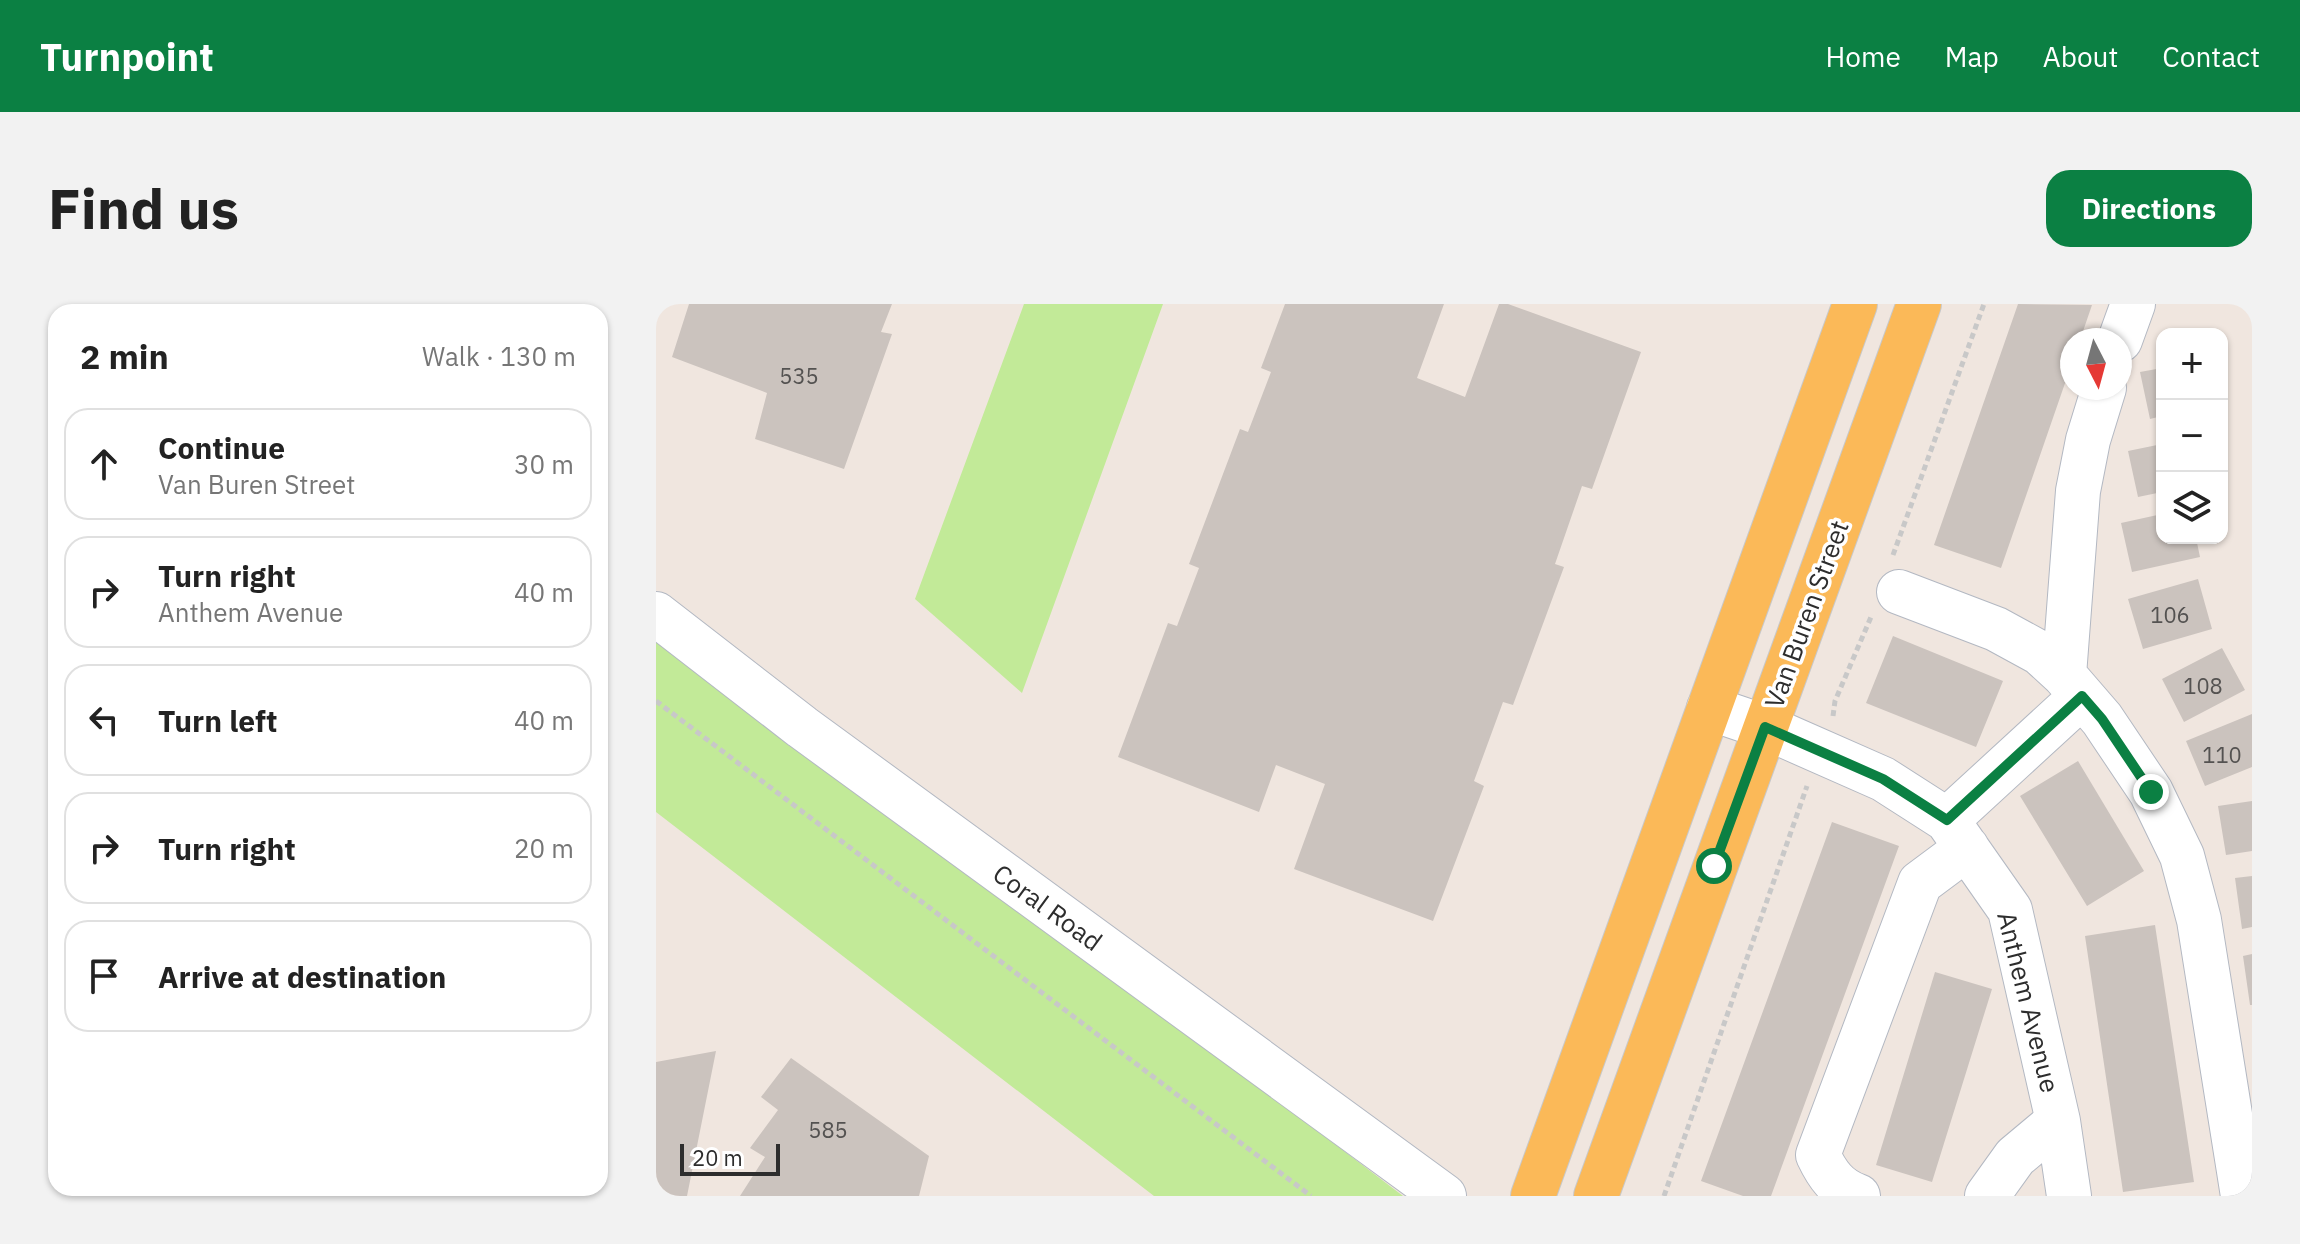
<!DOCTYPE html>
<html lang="en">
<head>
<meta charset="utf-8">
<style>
	body { margin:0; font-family:"IBM Plex Sans",sans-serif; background:#f2f2f2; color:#222 }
	.controls { position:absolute; right:24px; top:24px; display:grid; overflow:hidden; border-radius:16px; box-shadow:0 2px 6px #0004 }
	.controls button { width:72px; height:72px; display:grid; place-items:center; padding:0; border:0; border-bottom:2px solid #e0e0e0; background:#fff; color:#222; font:40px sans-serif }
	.compass { position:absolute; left:1404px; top:24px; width:72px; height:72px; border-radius:50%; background:#fff; box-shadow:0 2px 6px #0004; rotate:174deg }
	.scale { position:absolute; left:24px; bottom:20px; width:100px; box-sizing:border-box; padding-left:8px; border:4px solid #2d2d2d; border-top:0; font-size:22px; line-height:28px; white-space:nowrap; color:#2d2d2d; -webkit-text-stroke:6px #fff; paint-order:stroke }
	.stop { position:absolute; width:24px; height:24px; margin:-18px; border:6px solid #0b8043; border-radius:50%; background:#fff }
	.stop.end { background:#0b8043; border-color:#fff; box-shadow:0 2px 8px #0008 }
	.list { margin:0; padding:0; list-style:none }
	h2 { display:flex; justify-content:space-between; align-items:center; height:104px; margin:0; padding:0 32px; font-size:34px }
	h2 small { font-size:26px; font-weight:400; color:#767676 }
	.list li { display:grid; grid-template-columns:52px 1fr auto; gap:24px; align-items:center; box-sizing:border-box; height:112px; margin:0 16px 16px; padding:0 16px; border:2px solid #e0e0e0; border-radius:24px }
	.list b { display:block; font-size:30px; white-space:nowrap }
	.list p { margin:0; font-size:26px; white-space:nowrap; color:#767676 }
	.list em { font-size:26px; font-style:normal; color:#767676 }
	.icon { flex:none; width:44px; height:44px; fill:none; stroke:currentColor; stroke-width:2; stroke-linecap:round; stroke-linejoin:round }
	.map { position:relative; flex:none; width:1596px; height:892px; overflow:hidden; border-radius:24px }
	header { display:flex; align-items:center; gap:48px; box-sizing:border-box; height:112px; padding:0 40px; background:#0b8043; color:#fff }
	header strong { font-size:38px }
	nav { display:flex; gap:44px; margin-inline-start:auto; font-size:28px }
	.intro { display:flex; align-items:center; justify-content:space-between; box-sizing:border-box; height:192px; padding:0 48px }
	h1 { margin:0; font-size:56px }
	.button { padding:20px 36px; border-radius:24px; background:#0b8043; color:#fff; font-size:28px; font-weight:700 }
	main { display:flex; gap:48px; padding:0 48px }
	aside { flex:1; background:#fff; border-radius:24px; box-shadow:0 2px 6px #0004 }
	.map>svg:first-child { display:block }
</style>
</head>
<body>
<header>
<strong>Turnpoint</strong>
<nav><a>Home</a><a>Map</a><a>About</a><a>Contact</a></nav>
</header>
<div class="intro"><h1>Find us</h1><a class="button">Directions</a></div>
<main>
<aside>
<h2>2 min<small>Walk · 130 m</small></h2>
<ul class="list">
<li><svg class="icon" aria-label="ahead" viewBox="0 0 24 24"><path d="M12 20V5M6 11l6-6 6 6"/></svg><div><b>Continue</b><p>Van Buren Street</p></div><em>30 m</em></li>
<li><svg class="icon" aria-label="right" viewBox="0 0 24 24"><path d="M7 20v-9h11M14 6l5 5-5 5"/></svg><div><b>Turn right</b><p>Anthem Avenue</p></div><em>40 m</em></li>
<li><svg class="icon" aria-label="left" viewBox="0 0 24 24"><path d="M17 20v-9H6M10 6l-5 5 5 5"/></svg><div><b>Turn left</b></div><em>40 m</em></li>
<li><svg class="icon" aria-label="right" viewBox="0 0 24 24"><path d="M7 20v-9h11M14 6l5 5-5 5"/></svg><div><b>Turn right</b></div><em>20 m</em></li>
<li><svg class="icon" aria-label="arrive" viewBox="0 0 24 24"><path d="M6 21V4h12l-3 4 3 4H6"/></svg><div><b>Arrive at destination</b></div></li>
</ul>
</aside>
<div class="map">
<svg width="1596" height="892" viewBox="0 0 1596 892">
	<rect width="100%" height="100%" fill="#f0e6df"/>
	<path fill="#c2ea98" d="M 368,0 L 507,0 L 366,389 L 259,295 Z
		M 0,322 L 747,892 L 498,892 L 0,508 Z"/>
	<path fill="#cbc3be" d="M 33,0 L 236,0 L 225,28 L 236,30 L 188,165 L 99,135 L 111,89 L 16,53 Z
		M 629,0 L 788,0 L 761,74 L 809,93 L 843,0 L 852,0 L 985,48 L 936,185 L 926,182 L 899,260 L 908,263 L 857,401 L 847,398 L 818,477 L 828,482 L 777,617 L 638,565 L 669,480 L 620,461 L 603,508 L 462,453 L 512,319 L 521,322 L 543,264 L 533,260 L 584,125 L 592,128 L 615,68 L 605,64 Z
		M 1362,0 L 1436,1 L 1424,36 L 1416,36 L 1416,59 L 1345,264 L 1278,241 Z
		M 1506,64 L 1506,112 L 1494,115 L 1484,68 Z
		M 1506,140 L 1506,188 L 1482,193 L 1472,147 Z
		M 1506,210 L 1506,234 L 1540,234 L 1544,253 L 1476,268 L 1465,219 Z
		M 1542,275 L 1556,325 L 1487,345 L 1472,295 Z
		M 1237,332 L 1347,377 L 1320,443 L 1210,399 Z
		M 1566,344 L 1589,386 L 1528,418 L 1506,375 Z
		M 1596,410 L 1596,463 L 1549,482 L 1530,437 Z
		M 1422,457 L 1488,567 L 1431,602 L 1364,492 Z
		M 1596,497 L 1596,547 L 1570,551 L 1562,502 Z
		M 1176,518 L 1243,542 L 1115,892 L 1087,892 L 1045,877 Z
		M 1596,572 L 1596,623 L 1586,625 L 1579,574 Z
		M 1499,621 L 1538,878 L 1467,888 L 1429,632 Z
		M 1596,650 L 1596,701 L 1594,701 L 1587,652 Z
		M 1279,668 L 1336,685 L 1276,878 L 1220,861 Z
		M 60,747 L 31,892 L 0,892 L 0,758 Z
		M 135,754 L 273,852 L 263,892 L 84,892 L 109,853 L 94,844 L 122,806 L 105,793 Z"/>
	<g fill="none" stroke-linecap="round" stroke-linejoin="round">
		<defs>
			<path id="minor" d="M 1464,36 L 1477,0
				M 1243,288 L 1340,325 L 1384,349 L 1408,371 L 1422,187 L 1432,136 L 1448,84
				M 0,310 L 146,423 L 788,892
				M 1408,371 L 1446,415 L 1495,488 L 1526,552 L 1543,616 L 1587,892
				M 1053,404 L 1109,423 L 1227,475 L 1291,516 L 1354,606 L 1402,817 L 1359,853 L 1331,892
				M 1291,516 L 1426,392
				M 1402,817 L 1413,892
				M 1202,892 C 1181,885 1171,870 1162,851 L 1264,579 L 1311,544"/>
			<path id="major" d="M 877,892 L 1199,0
				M 940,892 L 1263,0"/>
		</defs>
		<use href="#minor" stroke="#b3b8c2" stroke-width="46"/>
		<use href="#major" stroke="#c8c8c8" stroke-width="46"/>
		<path stroke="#c8c8c8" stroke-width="5" stroke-dasharray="6 4" stroke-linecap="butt" d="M 1237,251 L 1328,0
			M 0,397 L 655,892
			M 1177,412 L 1179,397 L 1215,313
			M 1008,892 L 1151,482"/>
		<use href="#minor" stroke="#fff" stroke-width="44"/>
		<use href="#major" stroke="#fbb958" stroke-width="44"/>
	</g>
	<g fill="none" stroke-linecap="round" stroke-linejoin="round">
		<path stroke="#0b8043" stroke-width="10" d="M 1058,562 L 1109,423 L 1227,475 L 1291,516 L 1426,392 L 1446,415 L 1495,488"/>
	</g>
	<g text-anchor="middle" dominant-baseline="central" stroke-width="7" stroke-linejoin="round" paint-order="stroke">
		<g font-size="22" fill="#545251">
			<text x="143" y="71">535</text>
			<text x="1514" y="310">106</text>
			<text x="1547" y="381">108</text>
			<text x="1566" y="450">110</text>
			<text x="172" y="825">585</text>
		</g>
		<g font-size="26" fill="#2d2d2d" stroke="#fff">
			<text transform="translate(1150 310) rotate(-70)">Van Buren Street</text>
			<text transform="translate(392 603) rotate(36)">Coral Road</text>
			<text transform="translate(1373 698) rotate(76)">Anthem Avenue</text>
		</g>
	</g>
</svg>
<div class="controls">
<button>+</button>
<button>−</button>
<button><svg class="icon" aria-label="layers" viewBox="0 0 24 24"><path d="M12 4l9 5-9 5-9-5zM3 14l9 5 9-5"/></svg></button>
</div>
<svg class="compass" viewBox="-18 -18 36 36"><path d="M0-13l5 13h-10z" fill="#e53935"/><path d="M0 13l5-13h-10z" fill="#767676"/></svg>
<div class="scale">20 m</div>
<div class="stop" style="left:1058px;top:562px"></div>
<div class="stop end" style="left:1495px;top:488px"></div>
</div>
</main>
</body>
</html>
